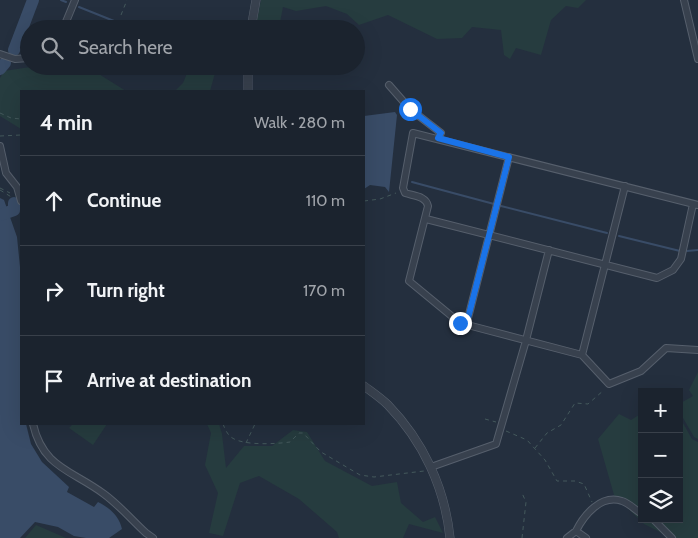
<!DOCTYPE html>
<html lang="en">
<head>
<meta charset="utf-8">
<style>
	body { margin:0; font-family:Cabin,sans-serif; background:#242b36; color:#f1f3f6 }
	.controls { position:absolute; right:15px; bottom:15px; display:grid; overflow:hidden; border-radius:0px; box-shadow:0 5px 20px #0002 }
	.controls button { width:45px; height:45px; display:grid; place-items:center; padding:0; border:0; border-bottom:1px solid #39404a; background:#1b232e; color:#f1f3f6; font:25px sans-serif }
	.stop { position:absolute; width:15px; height:15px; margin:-11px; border:4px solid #1a73e8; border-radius:50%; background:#fff }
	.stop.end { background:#1a73e8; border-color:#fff; box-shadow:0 1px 5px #0008 }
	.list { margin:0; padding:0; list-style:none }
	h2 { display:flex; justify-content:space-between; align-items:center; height:65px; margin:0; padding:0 20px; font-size:21px }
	h2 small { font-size:16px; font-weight:400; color:#a0a4aa }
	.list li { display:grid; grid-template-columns:32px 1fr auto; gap:15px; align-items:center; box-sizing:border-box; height:90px; padding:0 20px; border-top:1px solid #39404a }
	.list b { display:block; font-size:19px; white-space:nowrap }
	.list em { font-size:16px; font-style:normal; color:#a0a4aa }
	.icon { flex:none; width:28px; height:28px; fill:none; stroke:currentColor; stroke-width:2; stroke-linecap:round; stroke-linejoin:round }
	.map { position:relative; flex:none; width:698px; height:538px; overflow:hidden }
	.search { position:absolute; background:#1b232e; box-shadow:0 5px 20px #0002; left:20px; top:20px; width:345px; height:55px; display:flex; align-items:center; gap:12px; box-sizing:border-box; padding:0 18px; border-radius:28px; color:#a0a4aa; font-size:19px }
	.panel { position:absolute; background:#1b232e; box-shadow:0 5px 20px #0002; left:20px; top:90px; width:345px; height:335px; border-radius:0px }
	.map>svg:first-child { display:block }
</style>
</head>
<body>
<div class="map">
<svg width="698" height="538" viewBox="0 0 698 538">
	<rect width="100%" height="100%" fill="#242f3e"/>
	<path fill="#263c3f" d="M 261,0 L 586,0 L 578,8 L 566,6 L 551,20 L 541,55 L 516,48 L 510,59 L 504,55 L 501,30 L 472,27 L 462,38 L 437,39 L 388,15 L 359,25 L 347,14 L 326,6 L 296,11 L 283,7 L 279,27 L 276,29 L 255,29 Z
		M 204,21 L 218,23 L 219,29 L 201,29 Z
		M 37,66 L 75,66 L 94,71 L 126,91 L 21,91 L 21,129 L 0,116 L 0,78 L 4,71 Z
		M 190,66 L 217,66 L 210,91 L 175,91 L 183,83 Z
		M 698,372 L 698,439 L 694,437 L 679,411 L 679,404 L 693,396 L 689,390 Z
		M 642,413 L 642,519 L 679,519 L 679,416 L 692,439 L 698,442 L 698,538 L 672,538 L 644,524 L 614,495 L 598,439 L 619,414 L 631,420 Z
		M 73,424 L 107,424 L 93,445 L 69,428 Z
		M 207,424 L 219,424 L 222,434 L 226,468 L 244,446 L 272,446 L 293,430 L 307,432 L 325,461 L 372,486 L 397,482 L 401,503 L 423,522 L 435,517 L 443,533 L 409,524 L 403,538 L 339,538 L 337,532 L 299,499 L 259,476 L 240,483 L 223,536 L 209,533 L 218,493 L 205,465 L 211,433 Z
		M 36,525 L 66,538 L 25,538 Z"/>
	<path fill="#394c67" d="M 395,112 L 397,115 L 389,192 L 385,187 L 370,185 L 364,189 L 364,116 Z
		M 0,198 L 4,200 L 17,237 L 21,277 L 21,424 L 26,424 L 31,444 L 42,462 L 69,487 L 67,492 L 94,507 L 98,502 C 110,508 119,516 122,529 L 109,538 L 86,538 L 74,536 L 58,527 L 35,522 L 20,538 L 0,538 Z"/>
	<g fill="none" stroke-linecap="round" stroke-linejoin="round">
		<path stroke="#394c67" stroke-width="2" d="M 61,0 L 66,2
			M 79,7 L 134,29
			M 412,182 L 494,204
			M 501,206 L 607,233
			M 619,236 L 680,251
			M 687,251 L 698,250"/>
		<path stroke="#394c67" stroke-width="12" d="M 14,50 L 33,0
			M 0,69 L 5,63
			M 0,215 L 14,210 L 14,203"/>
		<defs>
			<path id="minor" d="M 684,0 L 698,59
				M 63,29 L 75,0
				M 0,54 L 15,59 L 29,58
				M 389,85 L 410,109 L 441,133 L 438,138
				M 0,146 L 6,173 L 17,187 L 21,201
				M 698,205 L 413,133 L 403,188 L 405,193 C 414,196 426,196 428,206 L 409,281 L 460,323 L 582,355 L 609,384 L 641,371 L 666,348 L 698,350
				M 426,219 L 657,278 L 673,270 L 681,259 L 693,204
				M 466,326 L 509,157
				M 582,355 L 625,186
				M 33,424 C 43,468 72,470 104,494 C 119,505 132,520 146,533 L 153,538
				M 431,467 L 496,444 L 525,344 L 549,250
				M 653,519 L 672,538
				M 576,531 C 584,515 601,494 622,501 C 629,503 635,510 642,514
				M 567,538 L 576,531 L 586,538"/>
			<path id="tertiary" d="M 251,29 L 256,0
				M 248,91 L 248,66
				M 364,386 C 372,392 381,398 388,405 C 423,441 445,488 450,538"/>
		</defs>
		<use href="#minor" stroke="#565f6c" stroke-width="8"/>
		<use href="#tertiary" stroke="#565f6c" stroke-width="9"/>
		<path stroke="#44595c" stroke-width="1" stroke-dasharray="4 4" stroke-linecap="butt" d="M 121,15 L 127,0
			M 116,29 L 118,25
			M 0,113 L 11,118 L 21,119
			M 0,136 L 21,135
			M 0,188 L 10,193
			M 0,190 L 13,198
			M 364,201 L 380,199 L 396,193
			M 485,419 L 496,422
			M 223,424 C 225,429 227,434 231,437 C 242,446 276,444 290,442 L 299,433 L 303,433 L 321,452 L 360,475 L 374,477 L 424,471
			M 506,431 L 527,440 L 545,460 L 557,481 L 575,481 L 584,484 L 592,502
			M 246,443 L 255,424
			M 535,448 L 547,433 L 561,425 L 575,403 L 588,404 L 604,390
			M 522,538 L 526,502 L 522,493"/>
		<use href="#minor" stroke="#38414e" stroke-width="6"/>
		<use href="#tertiary" stroke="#38414e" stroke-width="8"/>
	</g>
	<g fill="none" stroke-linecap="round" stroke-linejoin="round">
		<path stroke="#1a73e8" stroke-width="6" d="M 410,109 L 441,133 L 438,138 L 509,157 L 466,326 L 460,323"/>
	</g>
</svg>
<div class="controls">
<button>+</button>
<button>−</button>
<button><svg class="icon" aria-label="layers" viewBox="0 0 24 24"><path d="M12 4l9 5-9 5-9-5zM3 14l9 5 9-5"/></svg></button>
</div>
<div class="stop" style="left:410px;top:109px"></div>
<div class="stop end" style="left:460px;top:323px"></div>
<div class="search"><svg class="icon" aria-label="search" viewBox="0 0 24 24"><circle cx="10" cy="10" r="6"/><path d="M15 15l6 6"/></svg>Search here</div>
<section class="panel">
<h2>4 min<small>Walk · 280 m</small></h2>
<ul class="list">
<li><svg class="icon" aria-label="ahead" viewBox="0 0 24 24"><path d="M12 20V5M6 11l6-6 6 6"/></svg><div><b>Continue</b></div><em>110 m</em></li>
<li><svg class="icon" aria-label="right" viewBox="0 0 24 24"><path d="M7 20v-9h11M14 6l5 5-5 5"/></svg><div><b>Turn right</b></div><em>170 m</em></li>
<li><svg class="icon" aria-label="arrive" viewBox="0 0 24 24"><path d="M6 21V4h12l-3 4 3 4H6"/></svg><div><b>Arrive at destination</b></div></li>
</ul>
</section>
</div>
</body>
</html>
